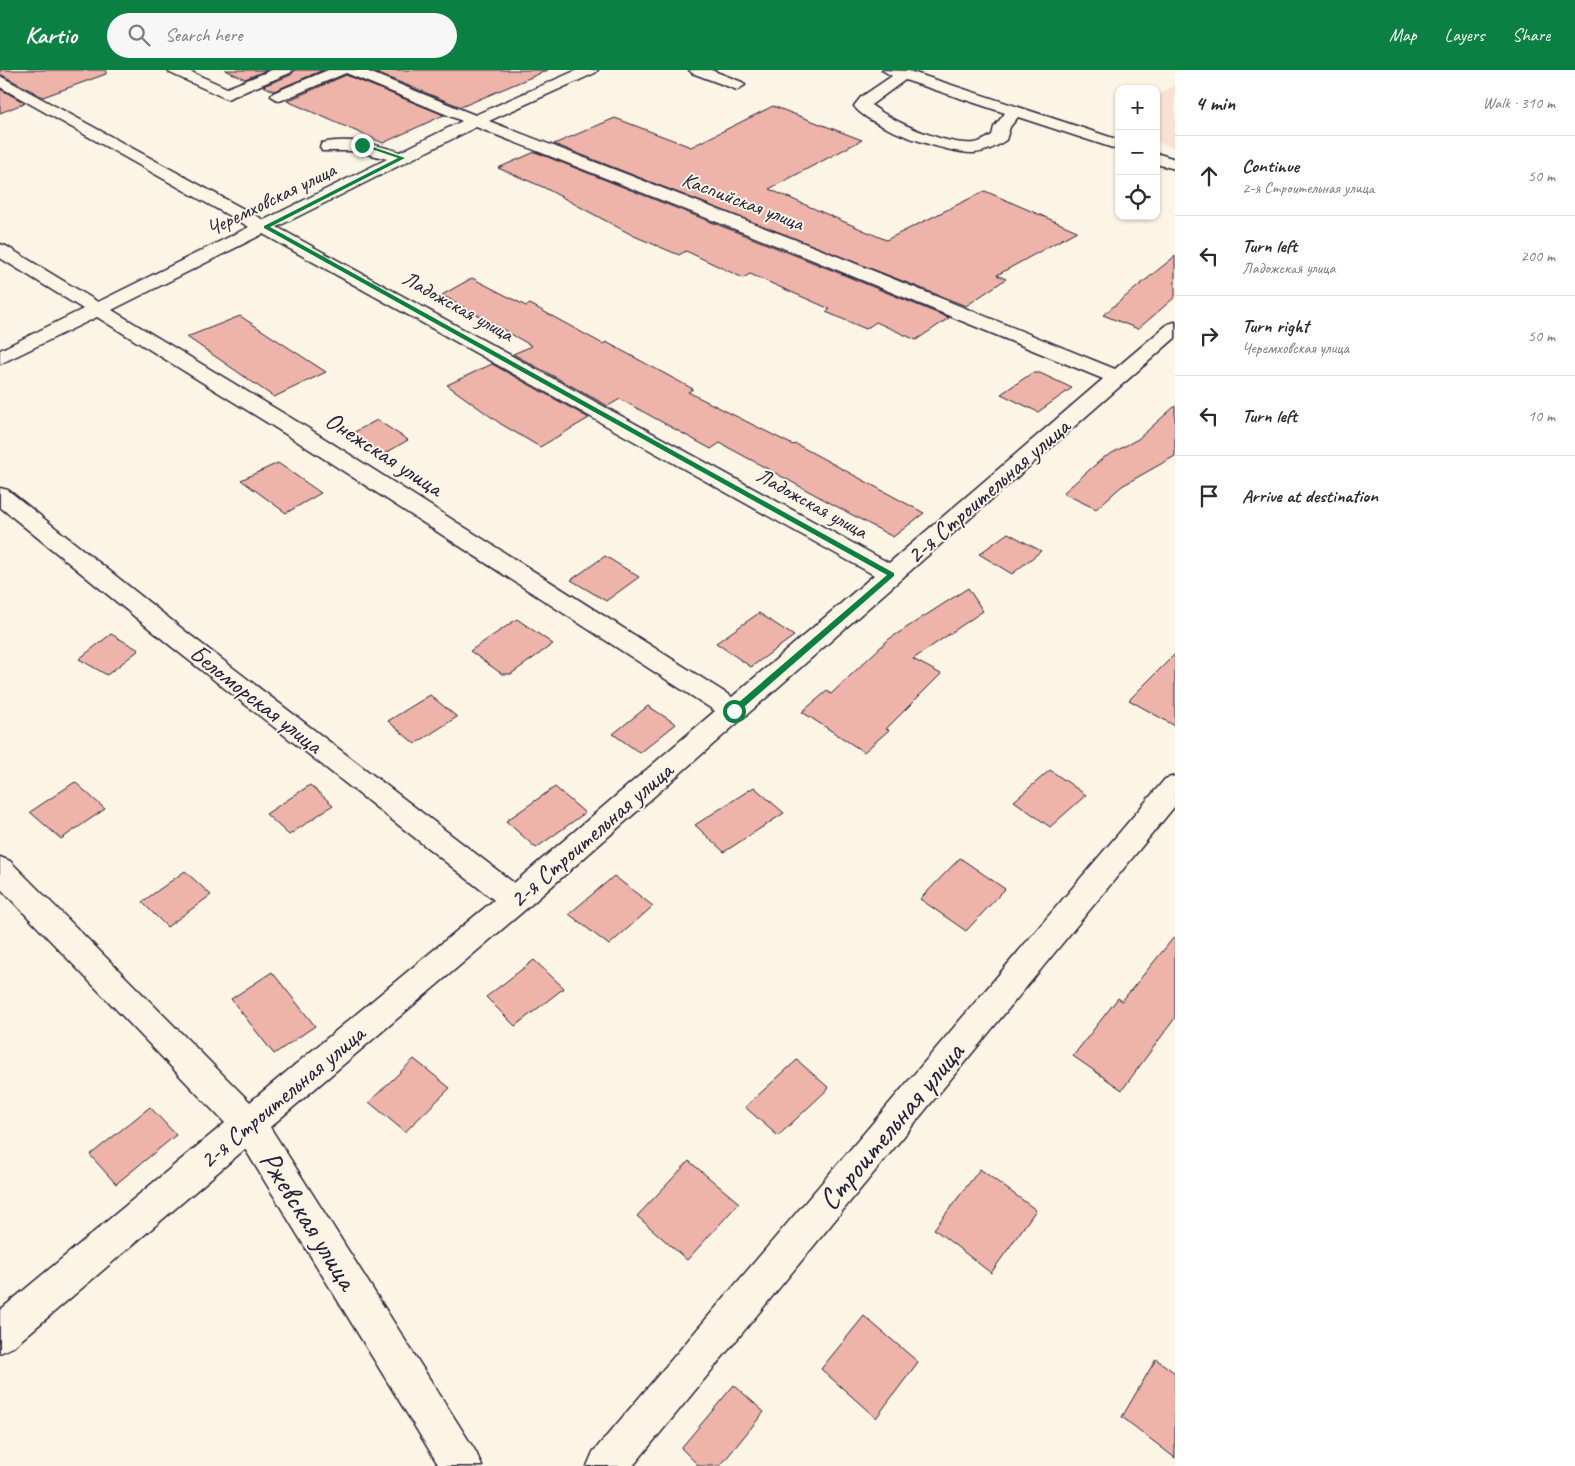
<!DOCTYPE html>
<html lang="en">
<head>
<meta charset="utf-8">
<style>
	body { margin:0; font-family:Caveat,sans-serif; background:#f7f7f7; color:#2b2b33 }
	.controls { position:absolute; right:15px; top:15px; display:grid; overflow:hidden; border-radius:10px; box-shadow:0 1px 4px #0004 }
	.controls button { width:45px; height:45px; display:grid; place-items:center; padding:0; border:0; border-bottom:1px solid #e1e1e2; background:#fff; color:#2b2b33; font:25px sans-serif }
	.stop { position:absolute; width:15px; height:15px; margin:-11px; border:4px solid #0b8043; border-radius:50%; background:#fff }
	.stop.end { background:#0b8043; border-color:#fff; box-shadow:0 1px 5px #0008 }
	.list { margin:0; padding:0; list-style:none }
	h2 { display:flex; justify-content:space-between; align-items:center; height:65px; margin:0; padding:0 20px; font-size:21px }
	h2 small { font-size:16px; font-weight:400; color:#7c7c81 }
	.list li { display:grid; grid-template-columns:32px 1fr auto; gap:15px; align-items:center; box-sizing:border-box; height:80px; padding:0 20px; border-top:1px solid #e1e1e2 }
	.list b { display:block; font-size:19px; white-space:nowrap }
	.list p { margin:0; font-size:16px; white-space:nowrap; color:#7c7c81 }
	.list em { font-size:16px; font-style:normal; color:#7c7c81 }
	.icon { flex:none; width:28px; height:28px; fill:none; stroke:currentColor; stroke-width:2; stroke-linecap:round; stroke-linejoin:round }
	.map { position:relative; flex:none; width:1175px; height:1396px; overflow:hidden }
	header { display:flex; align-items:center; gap:30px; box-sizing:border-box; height:70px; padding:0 25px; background:#0b8043; color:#fff }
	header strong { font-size:24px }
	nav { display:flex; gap:28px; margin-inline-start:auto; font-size:18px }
	.search { width:350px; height:45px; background:#f7f7f7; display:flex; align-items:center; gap:12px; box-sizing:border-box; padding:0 18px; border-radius:28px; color:#7c7c81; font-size:19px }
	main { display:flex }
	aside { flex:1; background:#fff }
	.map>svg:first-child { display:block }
</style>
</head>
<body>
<header>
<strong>Kartio</strong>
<div class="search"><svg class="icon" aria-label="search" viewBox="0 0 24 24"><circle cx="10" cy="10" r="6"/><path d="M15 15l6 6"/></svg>Search here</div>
<nav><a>Map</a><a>Layers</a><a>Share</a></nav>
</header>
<main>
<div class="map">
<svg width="1175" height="1396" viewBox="0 0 1175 1396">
	<rect width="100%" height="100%" fill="#fcf5e5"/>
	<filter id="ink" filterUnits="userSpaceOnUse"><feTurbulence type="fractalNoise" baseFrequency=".02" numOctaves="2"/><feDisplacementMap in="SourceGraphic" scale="10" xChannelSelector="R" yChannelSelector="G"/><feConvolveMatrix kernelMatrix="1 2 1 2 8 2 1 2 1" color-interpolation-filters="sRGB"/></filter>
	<g filter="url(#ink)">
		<path fill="#f8e1d3" d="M 1175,15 L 1175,78 L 1156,72 L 1156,27 Z"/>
		<path fill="#eeb3a9" stroke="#22223b" d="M 0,0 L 106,0 L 106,4 L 43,27 L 0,4 Z
			M 225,0 L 267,0 L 245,9 Z
			M 295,0 L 323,0 L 274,21 L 263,16 L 291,5 Z
			M 369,0 L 548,0 L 461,37 Z
			M 346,5 L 444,45 L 383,73 L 287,31 Z
			M 0,19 L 25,33 L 0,43 Z
			M 773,36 L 862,70 L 769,119 L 886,170 L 985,121 L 1077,161 L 997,205 L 1006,209 L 966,236 L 554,74 L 615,48 L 691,77 Z
			M 535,82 L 807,190 L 949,248 L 916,270 L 876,252 L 866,259 L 826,242 L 830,239 L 750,204 L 743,208 L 686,181 L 679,185 L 634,166 L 543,117 L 498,98 Z
			M 1175,186 L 1175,227 L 1138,259 L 1103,245 Z
			M 472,208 L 526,236 L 530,234 L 603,274 L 606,272 L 693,319 L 688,322 L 793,375 L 796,374 L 924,443 L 893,467 L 720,373 L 711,379 L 620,329 L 608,336 L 513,284 L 532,276 L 442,225 Z
			M 240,246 L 326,302 L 274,327 L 187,267 Z
			M 492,294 L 589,348 L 540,377 L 501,354 L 447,315 Z
			M 1032,303 L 1040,303 L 1072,318 L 1038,342 L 1001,324 Z
			M 1175,336 L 1175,386 L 1122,416 L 1096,439 L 1063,423 L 1103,388 L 1138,369 Z
			M 377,350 L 408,370 L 379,387 L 347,366 Z
			M 278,393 L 321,423 L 286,443 L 241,410 Z
			M 1008,463 L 1041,481 L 1012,504 L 979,484 Z
			M 605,486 L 639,507 L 606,531 L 571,510 Z
			M 968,518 L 983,541 L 913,589 L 941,604 L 886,659 L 889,660 L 864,682 L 802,642 L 827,621 L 831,624 L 889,569 Z
			M 759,543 L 794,566 L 751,597 L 716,573 Z
			M 517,549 L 553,574 L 511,604 L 502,604 L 470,581 Z
			M 111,564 L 139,580 L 107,605 L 79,589 Z
			M 1175,584 L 1175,656 L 1129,630 Z
			M 430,625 L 457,647 L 415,674 L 388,651 Z
			M 648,636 L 676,654 L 640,683 L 613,664 Z
			M 1050,700 L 1086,725 L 1050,757 L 1014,731 Z
			M 75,712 L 105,739 L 61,769 L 30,742 Z
			M 310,715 L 333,735 L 289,765 L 266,744 Z
			M 555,717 L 585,743 L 536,778 L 506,751 Z
			M 754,717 L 784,743 L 724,782 L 695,755 Z
			M 960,788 L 1005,819 L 966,861 L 920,829 Z
			M 185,801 L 211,825 L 167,857 L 142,832 Z
			M 614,806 L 653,836 L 609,875 L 569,844 Z
			M 1175,866 L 1175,948 L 1122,1020 L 1073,986 L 1118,928 L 1122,931 Z
			M 534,890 L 564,918 L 515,956 L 486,927 Z
			M 272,902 L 315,956 L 274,984 L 231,929 Z
			M 414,989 L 450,1018 L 405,1062 L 369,1032 Z
			M 797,990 L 829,1018 L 778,1066 L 745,1037 Z
			M 150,1037 L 176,1065 L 116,1114 L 90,1085 Z
			M 689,1091 L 739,1133 L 687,1190 L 637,1146 Z
			M 980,1099 L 1036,1140 L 991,1203 L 934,1159 Z
			M 864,1246 L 918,1292 L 876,1348 L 821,1299 Z
			M 1156,1289 L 1175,1303 L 1175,1388 L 1122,1347 Z
			M 734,1315 L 764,1342 L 720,1396 L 699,1396 L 681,1378 Z"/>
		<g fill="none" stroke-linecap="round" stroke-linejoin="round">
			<defs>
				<path id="minor" d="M 167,0 L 187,0 L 227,18 L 272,0 L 293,0 L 290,3 L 227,29 L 170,3 Z
					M 328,0 L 364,0 L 475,45 L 577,0 L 598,0 L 595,3 L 489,51 L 822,180 L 1115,299 L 1168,254 L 1175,252 L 1175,268 L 526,839 L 270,1057 L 476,1382 L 482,1396 L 439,1396 L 245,1079 L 13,1277 L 0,1283 L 0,1240 L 225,1053 L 0,818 L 0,787 L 10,791 L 250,1032 L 494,830 L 172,577 L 0,437 L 0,418 L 8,420 L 190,565 L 514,813 L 715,641 L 295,370 L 97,247 L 0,294 L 0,280 L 83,239 L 0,188 L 0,174 L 6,176 L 98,232 L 249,157 L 0,17 L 0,6 L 264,150 L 387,89 L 356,81 L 322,81 L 320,77 L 322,73 C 349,67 374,74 400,82 L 462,51 L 346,3 L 285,29 L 279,31 L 271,26 L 273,23 ZM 476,57 L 808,188 L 1103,309 L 889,493 L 277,157 ZM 263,164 L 874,505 L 732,627 L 311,360 L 112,240 Z
					M 689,0 L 711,0 L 742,12 L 745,15 L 737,20 L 732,18 L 692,3 Z
					M 882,0 L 909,1 L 1119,70 L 1119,80 L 1018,47 L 1010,57 L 1006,70 C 996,77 986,82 974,83 C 949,84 868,57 854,36 L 861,27 L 892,6 ZM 905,10 L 1005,43 L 994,57 L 992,65 C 987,68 981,72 974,73 C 946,76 894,52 871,35 Z
					M 1156,83 L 1175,89 L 1175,99 L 1156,94 Z
					M 1175,706 L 1175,736 L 633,1396 L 587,1396 L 593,1382 L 1165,709 Z"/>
			</defs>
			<use href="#minor" stroke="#22223b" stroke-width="3"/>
			<use href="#minor" fill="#fcf5e5" fill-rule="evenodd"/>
		</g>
	</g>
	<path fill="#0b8043" d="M 364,74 L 405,88 L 270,157 L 894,503 L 894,506 L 737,643 L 731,643 L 731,639 L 887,505 L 264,158 L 264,156 L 398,88 L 360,75 Z"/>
	<g text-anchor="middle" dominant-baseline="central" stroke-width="4" stroke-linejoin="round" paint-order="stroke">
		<g font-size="21" fill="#22223b" stroke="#fcf5e5">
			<text transform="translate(271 129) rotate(-26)">Черемховская улица</text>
			<text transform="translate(743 131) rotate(21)">Каспийская улица</text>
			<text transform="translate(458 236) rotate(29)">Ладожская улица</text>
			<text transform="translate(812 433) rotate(29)">Ладожская улица</text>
		</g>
		<g font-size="25" fill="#22223b" stroke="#fcf5e5">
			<text transform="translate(384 384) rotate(33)">Онежская улица</text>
			<text transform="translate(988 421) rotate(-41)">2-я Строительная улица</text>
			<text transform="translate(256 629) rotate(38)">Беломорская улица</text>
			<text transform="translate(591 765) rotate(-41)">2-я Строительная улица</text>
			<text transform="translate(282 1027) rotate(-40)">2-я Строительная улица</text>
		</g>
		<g font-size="30" fill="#22223b" stroke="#fcf5e5">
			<text transform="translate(891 1056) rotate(-50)">Строительная улица</text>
			<text transform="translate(309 1150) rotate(58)">Ржевская улица</text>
		</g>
	</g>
</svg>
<div class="controls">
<button>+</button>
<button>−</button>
<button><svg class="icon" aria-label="locate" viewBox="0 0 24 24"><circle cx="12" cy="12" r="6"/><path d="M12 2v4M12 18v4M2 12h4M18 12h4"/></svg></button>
</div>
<div class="stop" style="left:734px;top:641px"></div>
<div class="stop end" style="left:362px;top:75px"></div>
</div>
<aside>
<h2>4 min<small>Walk · 310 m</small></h2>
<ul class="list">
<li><svg class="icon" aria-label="ahead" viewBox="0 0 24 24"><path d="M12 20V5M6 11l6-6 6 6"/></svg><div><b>Continue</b><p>2-я Строительная улица</p></div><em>50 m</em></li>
<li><svg class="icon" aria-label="left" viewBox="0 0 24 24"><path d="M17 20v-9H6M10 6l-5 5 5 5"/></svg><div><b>Turn left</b><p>Ладожская улица</p></div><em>200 m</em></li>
<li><svg class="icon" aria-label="right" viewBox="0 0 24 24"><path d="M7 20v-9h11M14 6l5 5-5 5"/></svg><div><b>Turn right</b><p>Черемховская улица</p></div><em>50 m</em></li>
<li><svg class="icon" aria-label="left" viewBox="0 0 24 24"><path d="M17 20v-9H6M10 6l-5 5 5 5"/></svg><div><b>Turn left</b></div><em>10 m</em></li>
<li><svg class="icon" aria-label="arrive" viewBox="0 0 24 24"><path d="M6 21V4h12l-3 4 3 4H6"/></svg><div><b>Arrive at destination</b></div></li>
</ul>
</aside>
</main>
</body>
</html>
